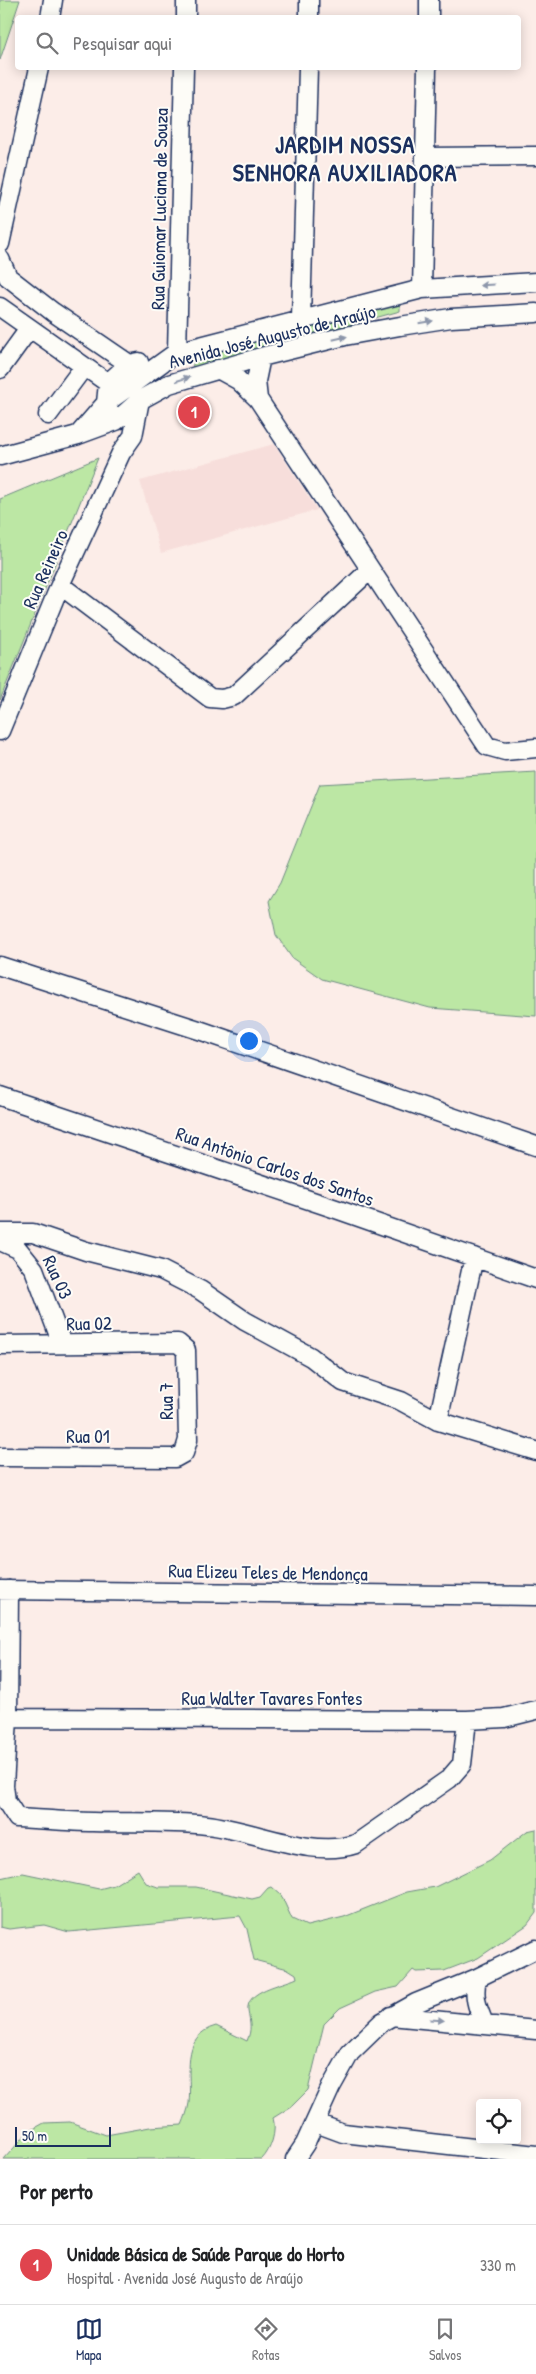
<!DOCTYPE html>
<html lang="pt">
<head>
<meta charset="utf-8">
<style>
	body { margin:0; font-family:"Patrick Hand",sans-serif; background:#f2f2f2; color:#202124 }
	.controls { position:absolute; right:15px; bottom:15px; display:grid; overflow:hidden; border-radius:5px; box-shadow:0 2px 12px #0003 }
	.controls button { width:45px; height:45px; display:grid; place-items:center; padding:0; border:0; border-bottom:1px solid #e0e0e0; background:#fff; color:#202124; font:25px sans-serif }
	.scale { position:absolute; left:15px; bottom:12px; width:96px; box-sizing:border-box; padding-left:5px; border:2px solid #1b2f5e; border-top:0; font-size:14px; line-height:18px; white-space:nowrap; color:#1b2f5e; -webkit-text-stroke:4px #fdfcf7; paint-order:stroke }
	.you { position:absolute; left:248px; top:1040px; width:18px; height:18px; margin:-12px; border:4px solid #fff; border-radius:50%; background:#1a73e8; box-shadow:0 0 0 8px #1a73e833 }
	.badge { display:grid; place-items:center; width:32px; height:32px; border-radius:50%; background:#1b2f5e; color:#fff; font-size:16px; font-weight:700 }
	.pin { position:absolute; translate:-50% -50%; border:2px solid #fff; box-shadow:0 1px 5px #0006 }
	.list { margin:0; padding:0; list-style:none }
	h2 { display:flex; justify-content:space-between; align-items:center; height:65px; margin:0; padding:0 20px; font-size:21px }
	h2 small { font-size:16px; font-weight:400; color:#757577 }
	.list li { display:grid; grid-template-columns:32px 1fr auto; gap:15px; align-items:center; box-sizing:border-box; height:80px; padding:0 20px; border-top:1px solid #e0e0e0 }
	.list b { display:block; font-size:19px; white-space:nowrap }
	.list p { margin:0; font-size:16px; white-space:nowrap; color:#757577 }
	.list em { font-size:16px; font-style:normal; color:#757577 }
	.icon { flex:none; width:28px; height:28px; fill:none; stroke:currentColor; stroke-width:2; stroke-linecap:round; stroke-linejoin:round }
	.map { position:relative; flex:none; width:536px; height:2159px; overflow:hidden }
	.search { position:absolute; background:#fff; box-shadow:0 2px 12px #0003; left:15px; right:15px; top:15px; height:55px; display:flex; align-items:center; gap:12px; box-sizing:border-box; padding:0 18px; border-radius:5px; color:#757577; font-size:19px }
	.sheet { height:145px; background:#fff }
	nav { display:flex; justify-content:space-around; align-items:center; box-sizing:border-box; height:70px; border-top:1px solid #e0e0e0; background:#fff; font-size:14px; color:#757577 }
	nav a { display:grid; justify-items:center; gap:2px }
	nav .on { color:#1b2f5e }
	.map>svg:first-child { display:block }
</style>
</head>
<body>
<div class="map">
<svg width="536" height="2159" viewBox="0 0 536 2159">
	<rect width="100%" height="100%" fill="#fcede8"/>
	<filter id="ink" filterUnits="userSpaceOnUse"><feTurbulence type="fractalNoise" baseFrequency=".02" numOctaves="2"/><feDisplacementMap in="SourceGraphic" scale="10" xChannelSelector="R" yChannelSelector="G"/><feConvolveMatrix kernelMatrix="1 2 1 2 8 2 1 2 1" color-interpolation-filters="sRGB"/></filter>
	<g filter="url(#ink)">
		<path fill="#f7dedb" d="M 274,444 L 317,510 L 161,553 L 140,481 Z"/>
		<path fill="#bce7a4" stroke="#6c8b81" d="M 0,0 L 20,0 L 0,60 Z
			M 400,303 L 400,311 L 192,369 L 194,359 L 206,354 Z
			M 98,458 L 0,700 L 0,499 Z
			M 536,772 L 536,1016 L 430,1008 L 322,979 L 292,958 L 276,935 L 269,901 L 280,883 L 320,784 Z
			M 536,1829 L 536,1913 L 527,1925 L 478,1958 L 444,1971 L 416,1972 L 413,1970 L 398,1987 L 375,1992 L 340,2008 L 324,2024 L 308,2090 L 292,2106 L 273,2118 C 277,2131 271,2150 262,2159 L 4,2159 L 28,2132 L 44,2123 L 70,2122 L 106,2135 L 150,2127 L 182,2125 C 185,2118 188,2110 189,2103 C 192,2075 179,2036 216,2026 L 247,2041 C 252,2029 250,2024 248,2011 C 245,1990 282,1985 297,1978 L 296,1974 L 288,1969 L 254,1960 L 247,1929 L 240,1916 L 69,1932 L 44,1925 L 9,1929 L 0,1927 L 0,1878 L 23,1873 L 99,1889 L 114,1885 L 138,1870 L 146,1883 L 158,1887 L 196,1887 L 252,1899 L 260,1897 L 268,1888 L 272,1887 L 281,1895 L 292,1919 L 307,1926 L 344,1917 L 407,1892 L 435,1887 L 490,1860 L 527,1831 Z"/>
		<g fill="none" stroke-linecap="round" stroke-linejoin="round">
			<defs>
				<path id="minor" d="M 50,18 L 53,0
					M 186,18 L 186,0
					M 309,18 L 309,0
					M 429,18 L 429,0
					M 425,157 L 536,156
					M 0,244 L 39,68
					M 0,259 L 8,277 L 53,312 L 129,364
					M 422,289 L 427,68
					M 0,307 L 108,383
					M 301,319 L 308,68
					M 177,352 L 184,68
					M 0,369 L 29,329
					M 218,369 L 238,380 L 258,399 L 487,746 L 505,751 L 536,748
					M 258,399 L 256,381 L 261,357
					M 109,410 L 106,403 L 108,383 L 129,364 L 139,362
					M 48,415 L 83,368
					M 80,433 L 106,403 L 177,352 L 422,289 L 536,282
					M 0,456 L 78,435 L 116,421 L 140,400 L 169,384 L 261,357 L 345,336 L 400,326 L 451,318 L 536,313
					M 60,585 L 210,698 L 222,699 L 234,696 L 370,570
					M 0,731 L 60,585 L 121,453 L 133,436 L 140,400
					M 0,966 L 202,1031 L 536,1146
					M 0,1096 L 336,1209 L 536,1279
					M 0,1233 L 33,1233 L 86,1251 L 161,1270 L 200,1290 L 245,1321 L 311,1357 L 343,1382 L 401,1401 L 438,1421 L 536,1451
					M 0,1241 L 18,1249 L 34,1269 L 62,1344
					M 0,1345 L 178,1343 L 186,1350 L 188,1440 L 184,1453 L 175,1458 L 0,1457
					M 438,1421 L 474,1257
					M 0,1590 L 536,1596
					M 9,1590 L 8,1718 L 4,1786 L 6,1801 L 17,1818 C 42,1819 68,1822 93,1822 C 131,1823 169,1821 207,1825 C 254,1830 311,1859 356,1844 L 449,1779 L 462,1764 L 467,1720
					M 8,1718 L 467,1720 L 504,1718 L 536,1710
					M 477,1978 C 473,1996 477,2007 484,2023
					M 391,2016 L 536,2030
					M 316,2123 L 343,2133 L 536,2155
					M 295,2159 L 305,2144 L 331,2087 L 350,2053 L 382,2022 L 416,2003 L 477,1978 L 536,1949"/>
			</defs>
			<use href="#minor" stroke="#1b2f5e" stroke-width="21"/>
			<use href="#minor" stroke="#fdfcf7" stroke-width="18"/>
		</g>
		<defs><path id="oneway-solid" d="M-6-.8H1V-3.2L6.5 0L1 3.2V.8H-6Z" transform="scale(1.25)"/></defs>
		<g fill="#8c96aa">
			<use href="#oneway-solid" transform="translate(487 285) rotate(177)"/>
			<use href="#oneway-solid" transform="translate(426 322) rotate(-9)"/>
			<use href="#oneway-solid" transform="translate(340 338) rotate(-13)"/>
			<use href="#oneway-solid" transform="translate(183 379) rotate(-18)"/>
			<use href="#oneway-solid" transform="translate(437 2020) rotate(4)"/>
		</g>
	</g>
	<g text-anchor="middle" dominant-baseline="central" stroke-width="4" stroke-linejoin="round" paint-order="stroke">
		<g font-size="19" fill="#1b2f5e" stroke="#fdfcf7">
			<text transform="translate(159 209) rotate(-89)">Rua Guiomar Luciana de Souza</text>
			<text transform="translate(272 336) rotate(-14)">Avenida José Augusto de Araújo</text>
			<text transform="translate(45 569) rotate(-66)">Rua Reineiro</text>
			<text transform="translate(275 1166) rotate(19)">Rua Antônio Carlos dos Santos</text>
			<text transform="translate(58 1277) rotate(65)">Rua 03</text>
			<text transform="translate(89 1323) rotate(-1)">Rua 02</text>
			<text transform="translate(166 1401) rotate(-90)">Rua 7</text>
			<text x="88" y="1436">Rua 01</text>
			<text transform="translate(268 1572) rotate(1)">Rua Elizeu Teles de Mendonça</text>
			<text x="272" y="1698">Rua Walter Tavares Fontes</text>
		</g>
		<g font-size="24" font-weight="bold" letter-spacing="1" fill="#1b2f5e" stroke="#fdfcf7">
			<text x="345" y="144">JARDIM NOSSA<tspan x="345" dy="28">SENHORA AUXILIADORA</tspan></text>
		</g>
	</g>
</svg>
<div class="controls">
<button><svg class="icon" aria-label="locate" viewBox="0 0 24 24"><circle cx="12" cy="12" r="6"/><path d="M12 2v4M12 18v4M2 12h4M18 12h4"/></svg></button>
</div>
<div class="scale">50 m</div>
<div class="you"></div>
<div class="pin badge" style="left:194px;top:412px;background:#e0444e">1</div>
<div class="search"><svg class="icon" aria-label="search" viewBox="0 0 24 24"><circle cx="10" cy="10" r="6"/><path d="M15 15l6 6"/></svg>Pesquisar aqui</div>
</div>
<section class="sheet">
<h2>Por perto<small></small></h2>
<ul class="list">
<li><span class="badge" style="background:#e0444e">1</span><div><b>Unidade Básica de Saúde Parque do Horto</b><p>Hospital · Avenida José Augusto de Araújo</p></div><em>330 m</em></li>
</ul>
</section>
<nav>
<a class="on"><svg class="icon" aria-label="map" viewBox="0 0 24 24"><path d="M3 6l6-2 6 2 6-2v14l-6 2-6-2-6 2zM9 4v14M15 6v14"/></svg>Mapa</a>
<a><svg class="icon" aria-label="directions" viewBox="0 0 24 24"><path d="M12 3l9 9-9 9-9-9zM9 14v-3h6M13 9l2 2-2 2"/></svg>Rotas</a>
<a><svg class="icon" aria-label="saved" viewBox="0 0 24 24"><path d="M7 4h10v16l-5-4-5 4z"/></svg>Salvos</a>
</nav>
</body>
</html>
